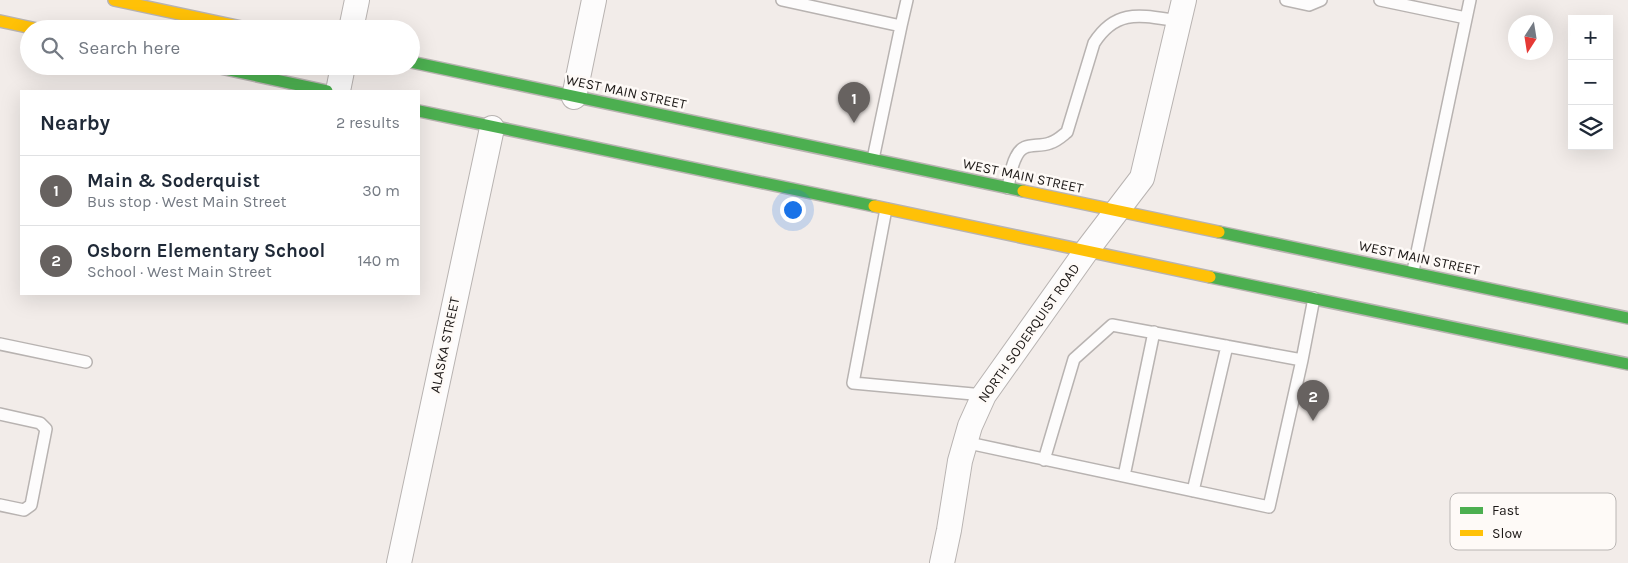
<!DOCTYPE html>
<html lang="en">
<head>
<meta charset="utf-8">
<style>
	body { margin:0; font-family:Karla,sans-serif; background:#f2f2f3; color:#1f2937 }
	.controls { position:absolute; right:15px; top:15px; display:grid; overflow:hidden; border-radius:0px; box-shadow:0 5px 20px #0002 }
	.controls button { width:45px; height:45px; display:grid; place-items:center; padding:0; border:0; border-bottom:1px solid #e0e1e3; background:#fff; color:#1f2937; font:25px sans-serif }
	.compass { position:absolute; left:1508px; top:15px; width:45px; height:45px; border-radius:50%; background:#fff; box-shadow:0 5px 20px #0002; rotate:192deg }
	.you { position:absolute; left:792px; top:209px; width:18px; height:18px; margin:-12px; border:4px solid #fff; border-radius:50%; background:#1a73e8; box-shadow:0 0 0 8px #1a73e833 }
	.badge { display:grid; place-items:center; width:32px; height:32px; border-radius:50%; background:#676260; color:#fff; font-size:16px; font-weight:700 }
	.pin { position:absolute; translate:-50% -41px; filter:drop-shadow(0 1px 2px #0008) }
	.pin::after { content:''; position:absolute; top:26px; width:18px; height:15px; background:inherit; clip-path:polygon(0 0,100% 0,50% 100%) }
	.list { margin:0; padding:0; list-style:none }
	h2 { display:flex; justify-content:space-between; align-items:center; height:65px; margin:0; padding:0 20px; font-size:21px }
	h2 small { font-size:16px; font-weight:400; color:#747a83 }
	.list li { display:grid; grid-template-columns:32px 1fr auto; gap:15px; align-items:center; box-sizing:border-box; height:70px; padding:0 20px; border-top:1px solid #e0e1e3 }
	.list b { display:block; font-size:19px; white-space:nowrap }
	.list p { margin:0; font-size:16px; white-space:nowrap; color:#747a83 }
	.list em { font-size:16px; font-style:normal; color:#747a83 }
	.icon { flex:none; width:28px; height:28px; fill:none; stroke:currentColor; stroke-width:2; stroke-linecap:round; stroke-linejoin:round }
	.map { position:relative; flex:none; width:1628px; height:563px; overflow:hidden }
	.search { position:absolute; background:#fff; box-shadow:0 5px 20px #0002; left:20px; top:20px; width:400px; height:55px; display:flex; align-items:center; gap:12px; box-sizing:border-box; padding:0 18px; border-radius:28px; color:#747a83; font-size:19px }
	.panel { position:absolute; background:#fff; box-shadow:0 5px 20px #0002; left:20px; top:90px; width:400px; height:205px; border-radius:0px }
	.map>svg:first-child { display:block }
</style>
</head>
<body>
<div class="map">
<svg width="1628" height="563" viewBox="0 0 1628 563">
	<rect width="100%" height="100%" fill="#f2ece9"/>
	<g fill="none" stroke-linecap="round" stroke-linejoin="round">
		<defs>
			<path id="lane" d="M 782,0 L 901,26 L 873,159
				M 1286,0 L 1309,5 L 1321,0
				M 1380,0 L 1466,18
				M 901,26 L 907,0
				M 1008,188 C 1010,178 1011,166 1016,157 C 1023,141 1036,148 1050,143 C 1057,141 1062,136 1067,132 L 1094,43 C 1117,7 1143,16 1179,21
				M 886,209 L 853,383 L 984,395
				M 1413,271 L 1470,0
				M 0,344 L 86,362
				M 1302,360 L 1314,298
				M 0,414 L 40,423 L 46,429 L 31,505 L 24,510 L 0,505
				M 964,442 L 1269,507 L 1302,360 L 1112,325 L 1074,359 L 1044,460
				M 1124,476 L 1154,332
				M 1193,491 L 1227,346"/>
			<path id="street" d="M 351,29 L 357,0
				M 338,91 L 343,66
				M 574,97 L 594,0
				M 399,563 L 492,128
				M 942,563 L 949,530 L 960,461 L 970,426 L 984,395 L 1087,250 L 1142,178 L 1184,0"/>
			<path id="fast" d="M 411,62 L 1023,191
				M 211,66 L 327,91
				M 419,111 L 874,206
				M 1219,232 L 1628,318
				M 1210,277 L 1628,364"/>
			<path id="slow" d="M 114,0 L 251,29
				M 0,21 L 37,29
				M 1023,191 L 1219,232
				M 874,206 L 1210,277"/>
		</defs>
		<use href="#lane" stroke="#b8b3b1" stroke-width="14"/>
		<use href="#street" stroke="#b8b3b1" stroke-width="26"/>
		<use href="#fast" stroke="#b8b3b1" stroke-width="14"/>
		<use href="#slow" stroke="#b8b3b1" stroke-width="14"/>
		<use href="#lane" stroke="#fdfcfc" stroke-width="11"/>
		<use href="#street" stroke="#fdfcfc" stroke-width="24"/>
		<use href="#fast" stroke="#4caf50" stroke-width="11"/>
		<use href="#slow" stroke="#ffc107" stroke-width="11"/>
	</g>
	<g text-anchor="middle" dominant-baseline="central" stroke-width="5" stroke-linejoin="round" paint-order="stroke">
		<g font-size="14" fill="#1c1816" stroke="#fefaf7">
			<text transform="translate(626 92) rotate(12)">WEST MAIN STREET</text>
			<text transform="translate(1023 176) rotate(12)">WEST MAIN STREET</text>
			<text transform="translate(1419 258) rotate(12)">WEST MAIN STREET</text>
			<text transform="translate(1029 333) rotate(-55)">NORTH SODERQUIST ROAD</text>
			<text transform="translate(445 345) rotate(-78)">ALASKA STREET</text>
		</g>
	</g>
	<rect x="1450" y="493" width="166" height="57" rx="8" fill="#fefaf7" stroke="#bab6b4" stroke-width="1"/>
	<rect x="1460" y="507" width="23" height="7" fill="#4caf50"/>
	<rect x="1460" y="530" width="23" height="6" fill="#ffc107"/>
	<g font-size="14" fill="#1c1816">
		<text x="1492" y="515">Fast</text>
		<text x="1492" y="538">Slow</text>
	</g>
</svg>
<div class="controls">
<button>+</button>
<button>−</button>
<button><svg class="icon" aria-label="layers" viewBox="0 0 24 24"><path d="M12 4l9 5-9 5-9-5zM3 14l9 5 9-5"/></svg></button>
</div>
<svg class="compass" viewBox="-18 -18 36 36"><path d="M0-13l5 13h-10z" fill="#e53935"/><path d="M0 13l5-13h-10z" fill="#747a83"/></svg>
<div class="you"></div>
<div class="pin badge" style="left:854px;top:123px">1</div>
<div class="pin badge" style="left:1313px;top:421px">2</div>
<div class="search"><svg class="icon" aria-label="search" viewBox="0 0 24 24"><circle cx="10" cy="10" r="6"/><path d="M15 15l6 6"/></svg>Search here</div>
<section class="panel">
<h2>Nearby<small>2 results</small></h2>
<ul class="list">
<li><span class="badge">1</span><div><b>Main &amp; Soderquist</b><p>Bus stop · West Main Street</p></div><em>30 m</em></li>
<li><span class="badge">2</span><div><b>Osborn Elementary School</b><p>School · West Main Street</p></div><em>140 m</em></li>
</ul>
</section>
</div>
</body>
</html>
